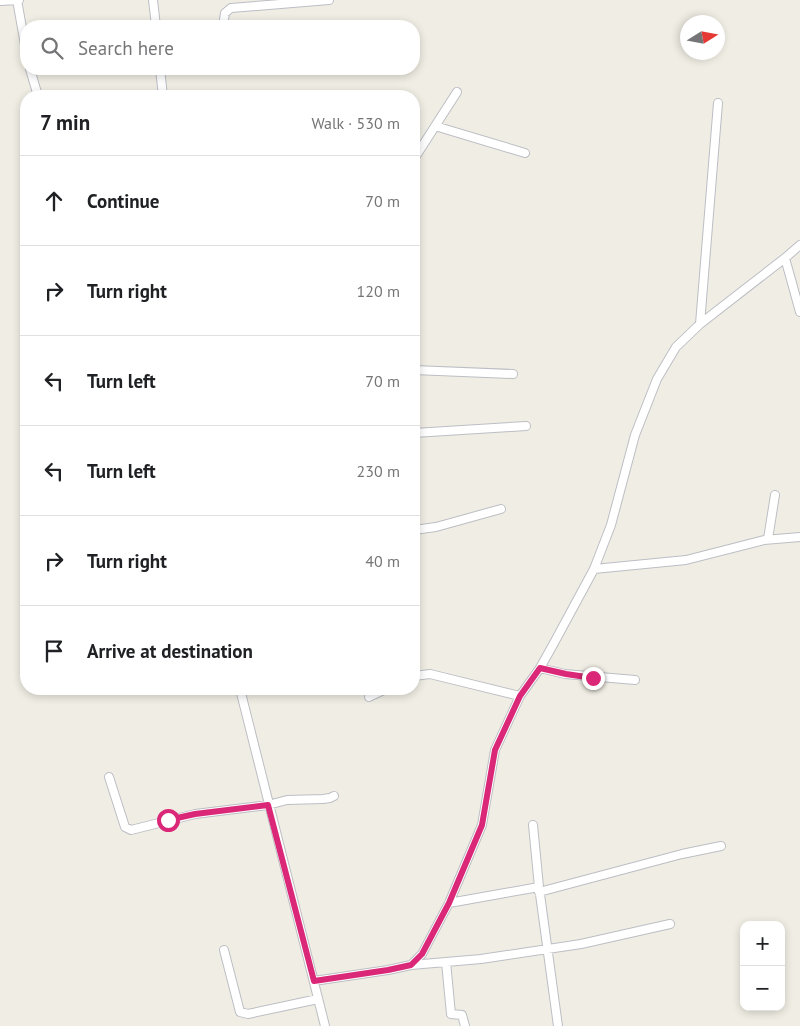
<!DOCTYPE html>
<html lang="en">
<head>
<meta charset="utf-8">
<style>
	body { margin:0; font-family:"PT Sans",sans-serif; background:#f2f2f2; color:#202124 }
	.controls { position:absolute; right:15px; bottom:15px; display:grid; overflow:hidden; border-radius:10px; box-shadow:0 2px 8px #0003 }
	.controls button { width:45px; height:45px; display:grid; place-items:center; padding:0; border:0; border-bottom:1px solid #e0e0e0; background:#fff; color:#202124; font:25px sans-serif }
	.compass { position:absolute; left:680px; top:15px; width:45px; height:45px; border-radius:50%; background:#fff; box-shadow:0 2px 8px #0003; rotate:79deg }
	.stop { position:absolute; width:15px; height:15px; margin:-11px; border:4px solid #db2777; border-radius:50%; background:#fff }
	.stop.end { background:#db2777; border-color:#fff; box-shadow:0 1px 5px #0008 }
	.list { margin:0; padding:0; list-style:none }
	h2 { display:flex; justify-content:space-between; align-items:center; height:65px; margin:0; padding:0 20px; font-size:21px }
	h2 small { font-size:16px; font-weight:400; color:#757577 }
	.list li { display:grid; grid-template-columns:32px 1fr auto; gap:15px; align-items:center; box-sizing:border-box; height:90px; padding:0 20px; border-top:1px solid #e0e0e0 }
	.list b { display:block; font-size:19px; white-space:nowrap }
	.list em { font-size:16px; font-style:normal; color:#757577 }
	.icon { flex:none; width:28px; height:28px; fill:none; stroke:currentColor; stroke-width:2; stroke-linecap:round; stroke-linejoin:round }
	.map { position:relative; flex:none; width:800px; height:1026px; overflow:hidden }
	.search { position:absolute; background:#fff; box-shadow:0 2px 8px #0003; left:20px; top:20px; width:400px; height:55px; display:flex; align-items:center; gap:12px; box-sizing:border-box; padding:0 18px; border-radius:20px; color:#757577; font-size:19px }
	.panel { position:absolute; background:#fff; box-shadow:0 2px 8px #0003; left:20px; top:90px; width:400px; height:605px; border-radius:20px }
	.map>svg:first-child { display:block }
</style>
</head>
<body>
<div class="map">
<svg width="800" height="1026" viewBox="0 0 800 1026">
	<rect width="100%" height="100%" fill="#f0eee4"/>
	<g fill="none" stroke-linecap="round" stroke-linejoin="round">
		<defs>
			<path id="street" d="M 17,0 L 26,50
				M 153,0 L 156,26
				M 0,1 L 19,0
				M 223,26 L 225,13 L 231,8 L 329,0
				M 30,69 L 38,96
				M 160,69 L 163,96
				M 435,126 L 525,153
				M 414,159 L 457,92
				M 785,258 L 800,312
				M 700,324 L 718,103
				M 414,370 L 513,374
				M 414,433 L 526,426
				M 414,530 L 436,527 L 501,509
				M 768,539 L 775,495
				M 594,569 L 686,560 L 764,540 L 800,537
				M 540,668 L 565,674 L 635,680
				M 414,676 L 430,674 L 520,696
				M 240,689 L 325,1026
				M 369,697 L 386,689
				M 109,777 L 125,827 L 131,830 L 195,814 L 268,805 L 287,800 L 323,799 L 330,798 L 334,796
				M 533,825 L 539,887 L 558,1026
				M 539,892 L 682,854 L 721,846
				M 449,903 L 539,887
				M 224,950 L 240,1012 L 248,1014 L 318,999
				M 446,962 L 451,1014 L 462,1015 L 465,1026
				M 411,965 L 481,959 L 581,944 L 670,924
				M 314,981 L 388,970 L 411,965 L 422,954 L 449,903 L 482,825 L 495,750 L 520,696 L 540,668 L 554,643 L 594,569 L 611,525 L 635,435 L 657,379 L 676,347 L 700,324 L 785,258 L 800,245"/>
		</defs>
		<use href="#street" stroke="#bcbec4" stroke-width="10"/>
		<use href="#street" stroke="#fff" stroke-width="8"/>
	</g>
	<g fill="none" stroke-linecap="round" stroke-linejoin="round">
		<path stroke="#db2777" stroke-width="6" d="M 168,820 L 195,814 L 268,805 L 314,981 L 388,970 L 411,965 L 422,954 L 449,903 L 482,825 L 495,750 L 520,696 L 540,668 L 566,674 L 593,678"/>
	</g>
</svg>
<div class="controls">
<button>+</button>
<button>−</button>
</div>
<svg class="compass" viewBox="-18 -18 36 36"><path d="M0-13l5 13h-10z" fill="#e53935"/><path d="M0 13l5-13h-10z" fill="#757577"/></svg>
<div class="stop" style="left:168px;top:820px"></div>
<div class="stop end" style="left:593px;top:678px"></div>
<div class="search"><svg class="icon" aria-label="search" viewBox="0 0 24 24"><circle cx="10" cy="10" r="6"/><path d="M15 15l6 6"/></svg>Search here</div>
<section class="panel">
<h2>7 min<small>Walk · 530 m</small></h2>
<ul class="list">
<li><svg class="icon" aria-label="ahead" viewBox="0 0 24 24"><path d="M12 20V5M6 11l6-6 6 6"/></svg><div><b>Continue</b></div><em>70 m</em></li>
<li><svg class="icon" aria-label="right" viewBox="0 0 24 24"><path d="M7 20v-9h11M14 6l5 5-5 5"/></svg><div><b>Turn right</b></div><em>120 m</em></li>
<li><svg class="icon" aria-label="left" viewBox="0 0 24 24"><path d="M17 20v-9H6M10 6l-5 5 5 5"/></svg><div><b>Turn left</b></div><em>70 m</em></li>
<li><svg class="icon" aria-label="left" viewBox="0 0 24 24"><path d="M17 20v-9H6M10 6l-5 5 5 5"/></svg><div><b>Turn left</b></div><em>230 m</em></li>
<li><svg class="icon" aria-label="right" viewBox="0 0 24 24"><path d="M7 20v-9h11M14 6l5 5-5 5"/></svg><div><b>Turn right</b></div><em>40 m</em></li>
<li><svg class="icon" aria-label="arrive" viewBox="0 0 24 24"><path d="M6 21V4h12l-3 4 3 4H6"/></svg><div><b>Arrive at destination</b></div></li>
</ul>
</section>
</div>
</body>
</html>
